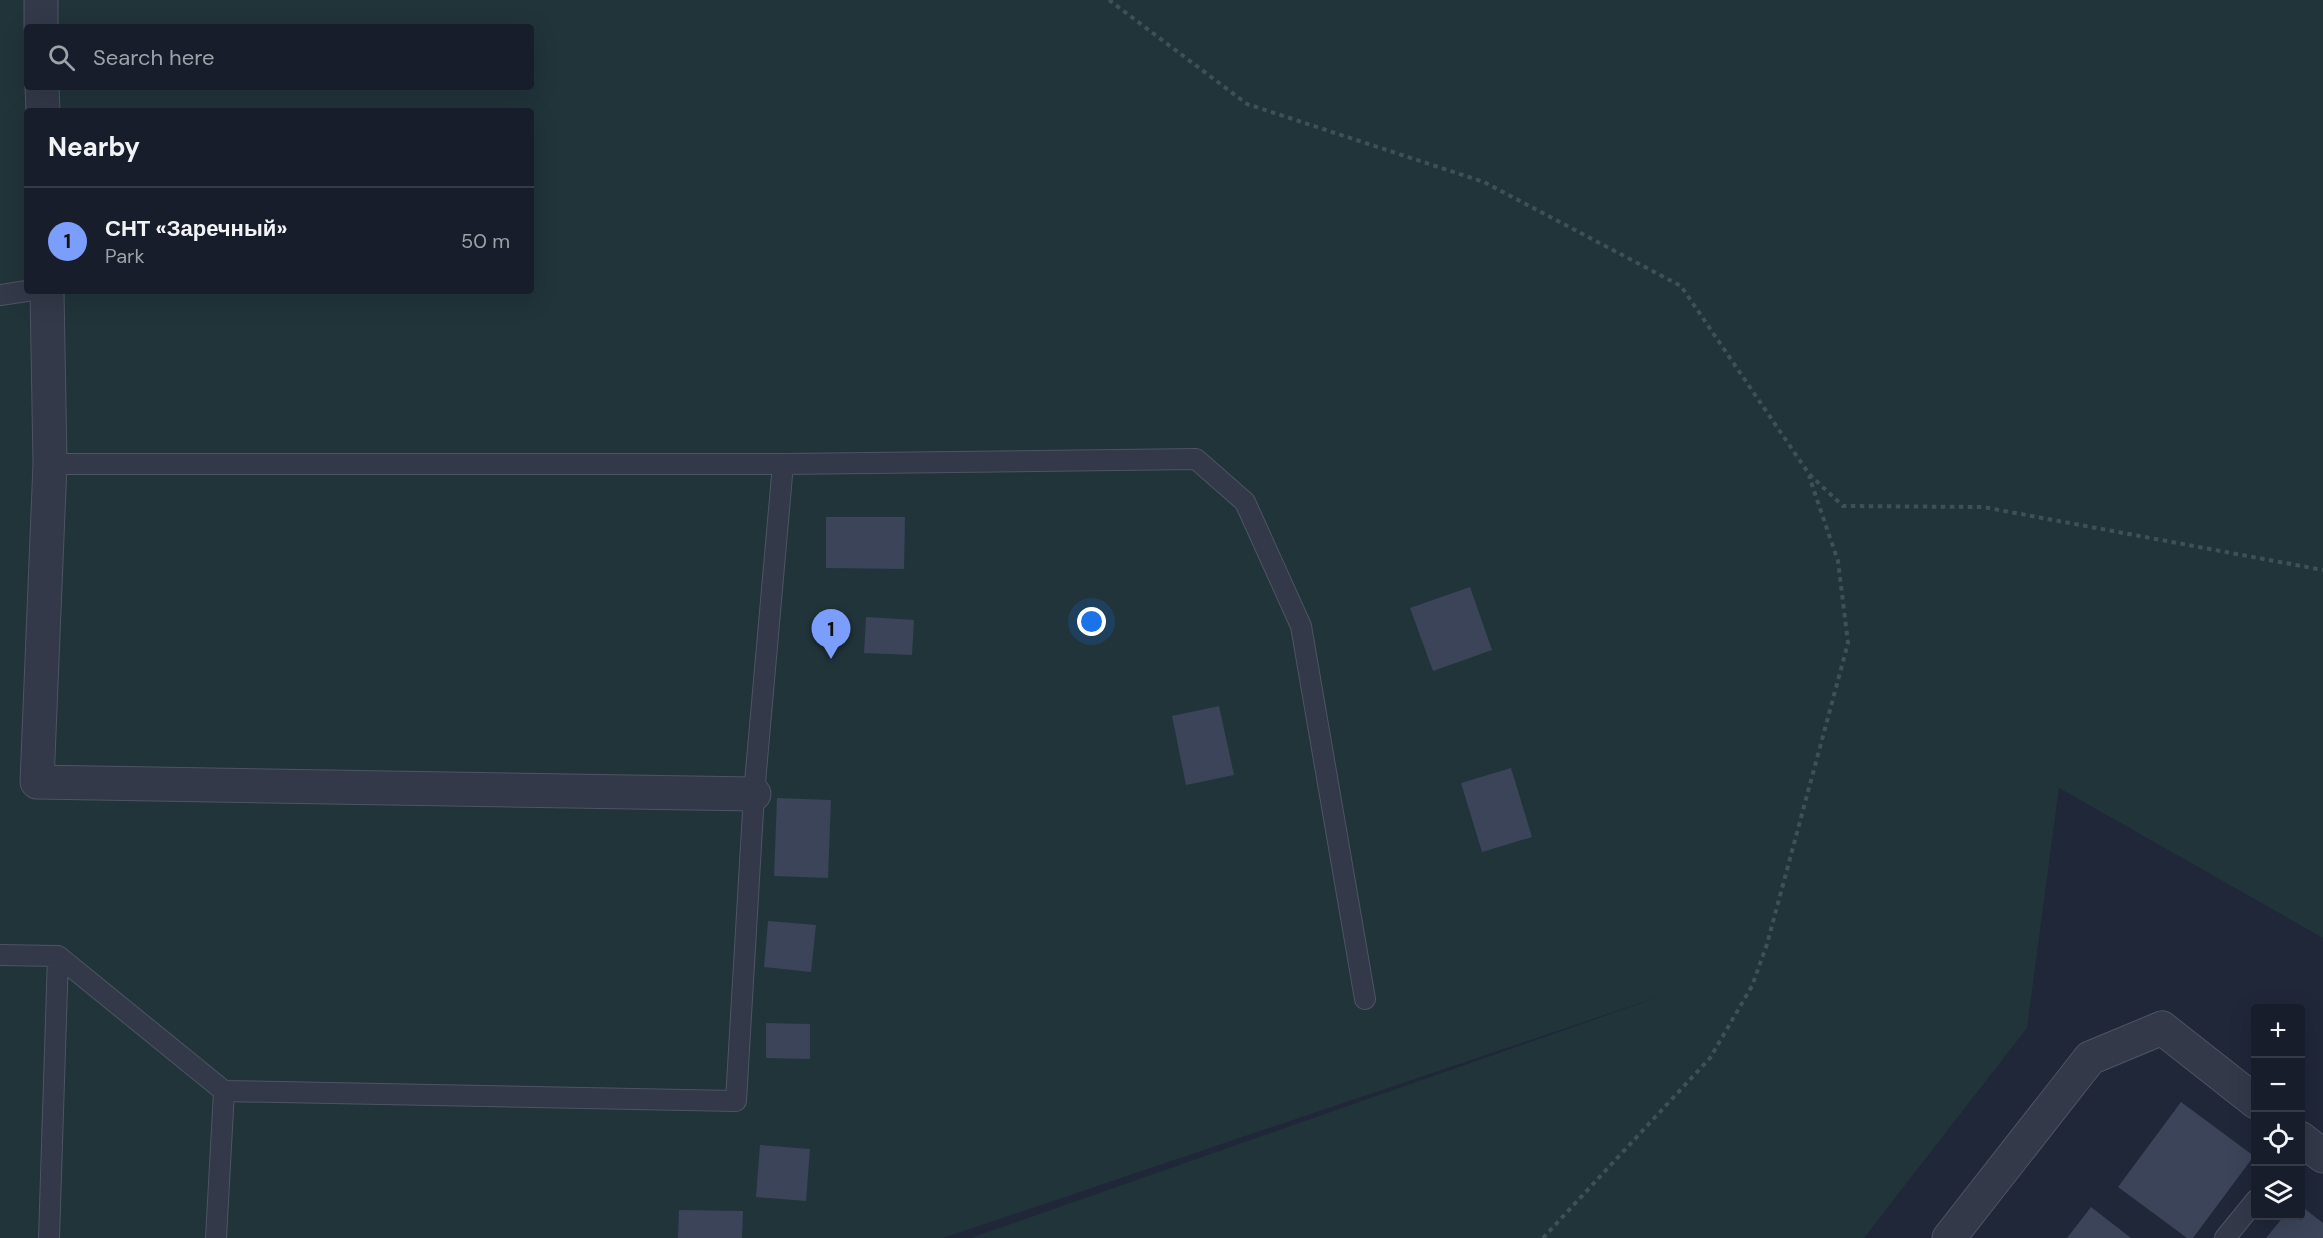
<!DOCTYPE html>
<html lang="en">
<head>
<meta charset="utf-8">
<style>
	body { margin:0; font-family:"DM Sans",sans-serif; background:#242a37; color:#f1f3f6 }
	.controls { position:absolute; right:18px; bottom:18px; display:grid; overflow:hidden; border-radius:6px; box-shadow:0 6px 24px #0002 }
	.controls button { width:54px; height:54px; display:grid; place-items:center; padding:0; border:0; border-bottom:2px solid #363b47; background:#171d2b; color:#f1f3f6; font:30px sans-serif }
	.you { position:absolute; left:1092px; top:622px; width:21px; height:21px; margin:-15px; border:4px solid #fff; border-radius:50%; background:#1a73e8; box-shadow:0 0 0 9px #1a73e833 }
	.badge { display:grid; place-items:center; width:39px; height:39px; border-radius:50%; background:#7b9efd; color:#111; font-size:20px; font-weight:700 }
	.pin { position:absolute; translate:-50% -50px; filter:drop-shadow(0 2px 3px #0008) }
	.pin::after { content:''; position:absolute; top:32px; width:21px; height:18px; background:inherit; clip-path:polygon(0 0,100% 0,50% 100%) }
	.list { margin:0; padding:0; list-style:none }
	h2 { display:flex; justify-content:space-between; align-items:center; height:78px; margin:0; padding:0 24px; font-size:26px }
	h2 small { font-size:20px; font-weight:400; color:#9ea2a9 }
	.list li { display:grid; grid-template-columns:39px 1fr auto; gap:18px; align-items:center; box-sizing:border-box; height:108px; padding:0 24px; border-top:2px solid #363b47 }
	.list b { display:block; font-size:22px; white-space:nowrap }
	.list p { margin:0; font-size:20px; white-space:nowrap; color:#9ea2a9 }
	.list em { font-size:20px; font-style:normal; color:#9ea2a9 }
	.icon { flex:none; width:33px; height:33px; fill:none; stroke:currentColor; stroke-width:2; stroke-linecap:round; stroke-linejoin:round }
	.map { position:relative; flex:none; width:2323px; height:1238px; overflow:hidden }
	.search { position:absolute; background:#171d2b; box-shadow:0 6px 24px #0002; left:24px; top:24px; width:510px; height:66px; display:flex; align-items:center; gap:15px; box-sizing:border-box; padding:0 21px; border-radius:6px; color:#9ea2a9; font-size:22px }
	.panel { position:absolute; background:#171d2b; box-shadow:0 6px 24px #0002; left:24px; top:108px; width:510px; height:186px; border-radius:6px }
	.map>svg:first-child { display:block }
</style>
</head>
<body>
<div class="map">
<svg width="2323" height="1238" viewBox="0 0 2323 1238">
	<rect width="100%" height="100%" fill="#1f2739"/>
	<path fill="#21343a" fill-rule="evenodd" d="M 0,0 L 2323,0 L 2323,938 L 2059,788 L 2027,1028 L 1864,1238 L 971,1238 L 1667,994 L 943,1238 L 0,1238 ZM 27,27 L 531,27 L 531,87 L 27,87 ZM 27,111 L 531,111 L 531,291 L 27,291 Z"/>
	<path fill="#3b4459" d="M 826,517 L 905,517 L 904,569 L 826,568 Z
		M 1470,587 L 1492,650 L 1433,671 L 1410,608 Z
		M 866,617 L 914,620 L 912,655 L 864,653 Z
		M 1219,706 L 1234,775 L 1186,785 L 1172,716 Z
		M 1511,768 L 1532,837 L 1482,852 L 1461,783 Z
		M 777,798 L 831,800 L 828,878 L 774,876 Z
		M 768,921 L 816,925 L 811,972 L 764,967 Z
		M 766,1023 L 810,1024 L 810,1059 L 766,1058 Z
		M 2181,1102 L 2254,1156 L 2193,1238 L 2187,1238 L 2118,1187 Z
		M 760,1145 L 810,1149 L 806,1201 L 756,1197 Z
		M 2300,1205 L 2323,1223 L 2323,1238 L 2266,1238 L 2284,1216 L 2300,1216 Z
		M 2091,1207 L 2131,1238 L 2067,1238 Z
		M 679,1210 L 743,1211 L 742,1238 L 678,1238 Z"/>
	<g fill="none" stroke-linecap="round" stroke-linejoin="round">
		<defs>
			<path id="service" d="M 0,295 L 27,291
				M 50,464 L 783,464 L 754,794 L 736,1101 L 224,1091 L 216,1238
				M 783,464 L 1196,459 L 1245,502 L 1301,626 L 1365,999
				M 0,955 L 58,956 L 224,1091
				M 49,1238 L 58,956
				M 2225,1238 L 2256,1200"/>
			<path id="minor" d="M 41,0 L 41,27
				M 42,87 L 43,111
				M 47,291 L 50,464 L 37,782 L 754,794
				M 2300,1138 L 2323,1156
				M 1949,1238 L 2090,1058 L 2162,1028 L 2256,1102"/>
		</defs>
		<use href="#service" stroke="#4d5464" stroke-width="22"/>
		<use href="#minor" stroke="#4d5464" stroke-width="35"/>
		<path stroke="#3f5157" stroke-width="4" stroke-dasharray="4.5 4.5" stroke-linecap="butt" d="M 1109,0 L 1247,104 L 1484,182 L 1681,286 L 1809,474 L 1843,506 L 1983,507 L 2323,570
			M 1543,1238 L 1710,1058 L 1752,986 L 1767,944 L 1848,643 L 1838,561 L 1809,476"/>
		<use href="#service" stroke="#333949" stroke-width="20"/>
		<use href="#minor" stroke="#333949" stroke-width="33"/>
	</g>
</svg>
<div class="controls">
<button>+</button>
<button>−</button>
<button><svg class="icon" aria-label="locate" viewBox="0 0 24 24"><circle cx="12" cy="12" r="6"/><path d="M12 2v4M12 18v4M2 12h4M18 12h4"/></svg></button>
<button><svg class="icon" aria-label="layers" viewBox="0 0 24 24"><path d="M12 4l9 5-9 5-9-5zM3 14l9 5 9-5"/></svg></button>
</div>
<div class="you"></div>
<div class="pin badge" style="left:831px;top:659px">1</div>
<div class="search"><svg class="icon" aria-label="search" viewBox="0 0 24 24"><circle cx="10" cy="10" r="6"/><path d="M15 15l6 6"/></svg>Search here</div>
<section class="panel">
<h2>Nearby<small></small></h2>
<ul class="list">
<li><span class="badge">1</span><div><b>СНТ «Заречный»</b><p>Park</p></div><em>50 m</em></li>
</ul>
</section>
</div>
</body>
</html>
